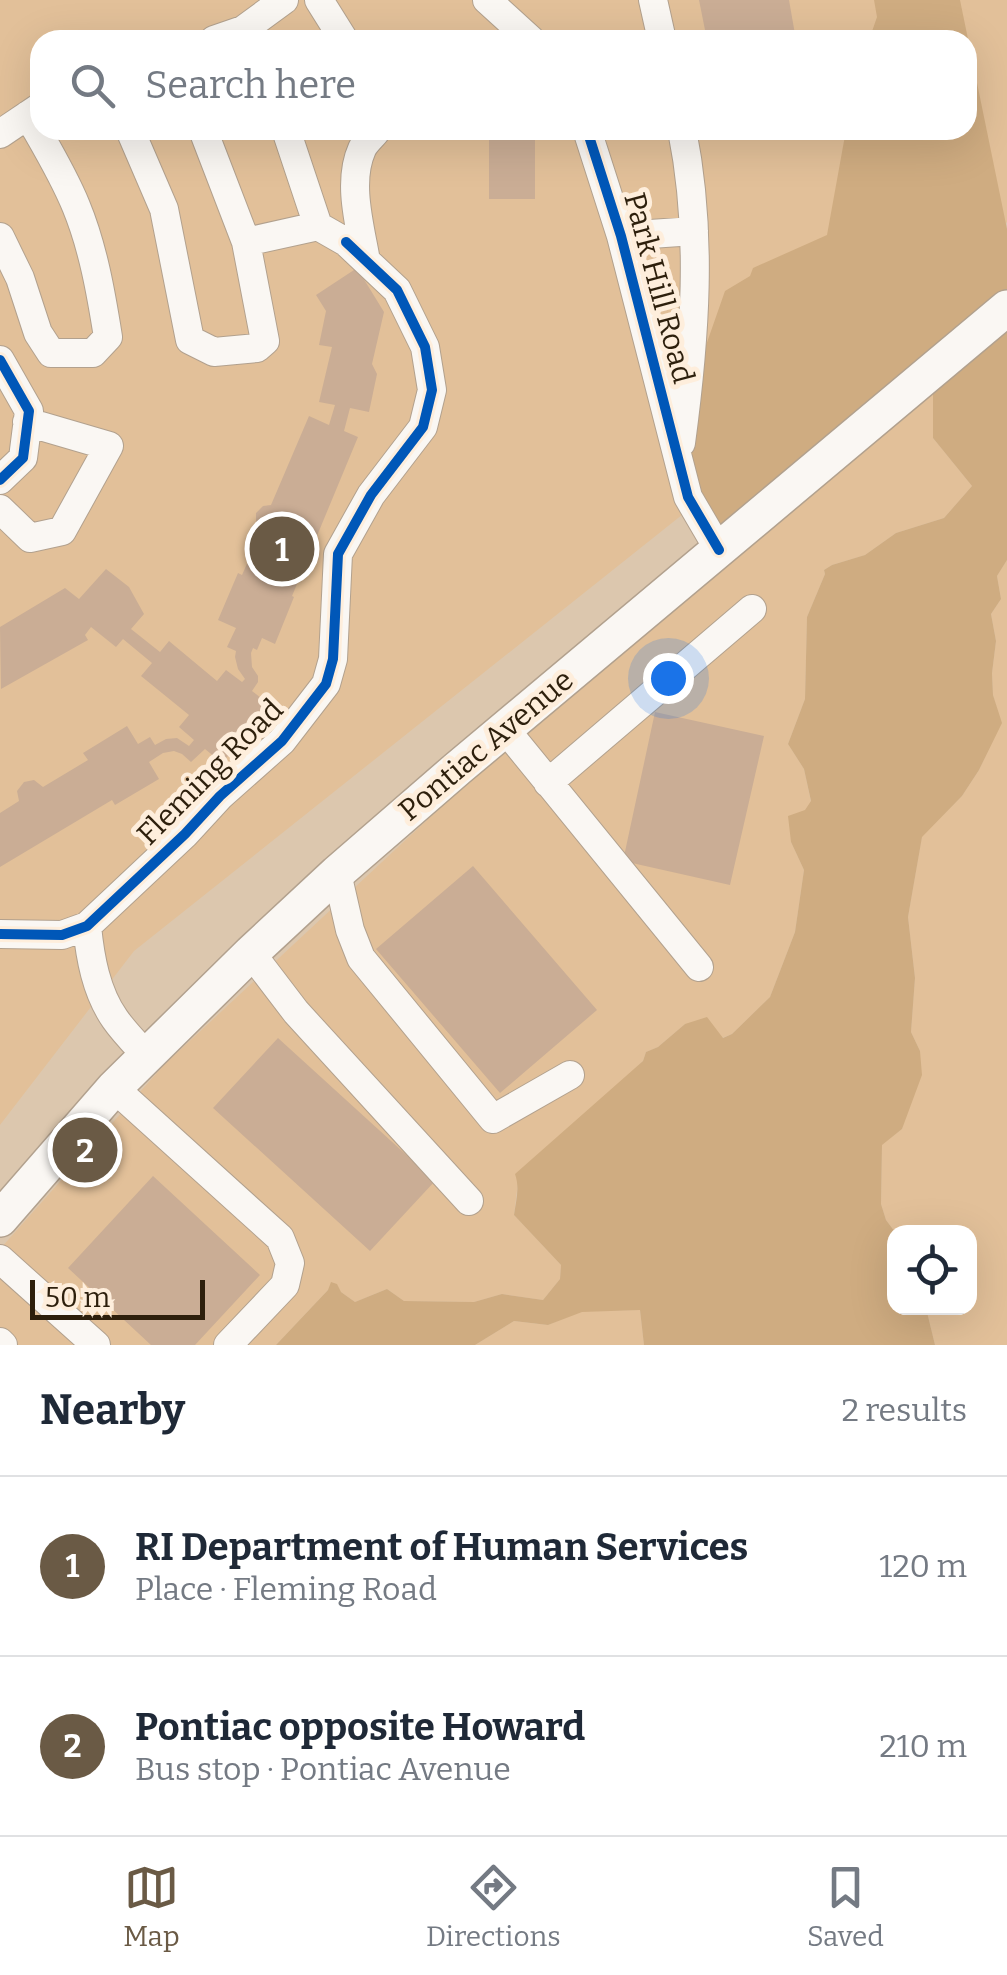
<!DOCTYPE html>
<html lang="en">
<head>
<meta charset="utf-8">
<style>
	body { margin:0; font-family:Bitter,serif; background:#f6f6f7; color:#1f2937 }
	.controls { position:absolute; right:30px; bottom:30px; display:grid; overflow:hidden; border-radius:20px; box-shadow:0 10px 40px #0002 }
	.controls button { width:90px; height:90px; display:grid; place-items:center; padding:0; border:0; border-bottom:2px solid #e0e1e3; background:#fff; color:#1f2937; font:50px sans-serif }
	.scale { position:absolute; left:30px; bottom:25px; width:175px; box-sizing:border-box; padding-left:10px; border:5px solid #2d1f0c; border-top:0; font-size:28px; line-height:35px; white-space:nowrap; color:#2d1f0c; -webkit-text-stroke:8px #feeedc; paint-order:stroke }
	.you { position:absolute; left:668px; top:678px; width:35px; height:35px; margin:-25px; border:8px solid #fff; border-radius:50%; background:#1a73e8; box-shadow:0 0 0 15px #1a73e833 }
	.badge { display:grid; place-items:center; width:65px; height:65px; border-radius:50%; background:#6a5a45; color:#fff; font-size:32px; font-weight:700 }
	.pin { position:absolute; translate:-50% -50%; border:5px solid #fff; box-shadow:0 2px 10px #0006 }
	.list { margin:0; padding:0; list-style:none }
	h2 { display:flex; justify-content:space-between; align-items:center; height:130px; margin:0; padding:0 40px; font-size:42px }
	h2 small { font-size:32px; font-weight:400; color:#747a83 }
	.list li { display:grid; grid-template-columns:65px 1fr auto; gap:30px; align-items:center; box-sizing:border-box; height:180px; padding:0 40px; border-top:2px solid #e0e1e3 }
	.list b { display:block; font-size:38px; white-space:nowrap }
	.list p { margin:0; font-size:32px; white-space:nowrap; color:#747a83 }
	.list em { font-size:32px; font-style:normal; color:#747a83 }
	.icon { flex:none; width:55px; height:55px; fill:none; stroke:currentColor; stroke-width:2; stroke-linecap:round; stroke-linejoin:round }
	.map { position:relative; flex:none; width:1007px; height:1345px; overflow:hidden }
	.search { position:absolute; background:#fff; box-shadow:0 10px 40px #0002; left:30px; right:30px; top:30px; height:110px; display:flex; align-items:center; gap:25px; box-sizing:border-box; padding:0 35px; border-radius:30px; color:#747a83; font-size:38px }
	.sheet { height:490px; background:#fff }
	nav { display:flex; justify-content:space-around; align-items:center; box-sizing:border-box; height:140px; border-top:2px solid #e0e1e3; background:#fff; font-size:28px; color:#747a83 }
	nav a { display:grid; justify-items:center; gap:5px }
	nav .on { color:#6a5a45 }
	.map>svg:first-child { display:block }
</style>
</head>
<body>
<div class="map">
<svg width="1007" height="1345" viewBox="0 0 1007 1345">
	<rect width="100%" height="100%" fill="#dcc7ae"/>
	<path fill="#e2c099" fill-rule="evenodd" d="M 0,0 L 1007,0 L 1007,222 L 751,460 L 134,951 L 0,1125 ZM 40,40 L 967,40 L 967,130 L 40,130 Z
		M 933,369 L 933,438 L 972,486 L 944,518 L 896,533 L 865,555 L 832,565 L 824,570 L 825,574 L 807,617 L 805,699 L 788,744 L 804,769 L 811,802 L 791,842 L 804,870 L 795,932 L 770,997 L 732,1034 L 722,1038 L 685,1024 L 658,1047 L 646,1052 L 643,1061 L 518,1182 L 514,1215 L 561,1265 L 560,1279 L 543,1300 L 502,1294 L 474,1302 L 404,1301 L 387,1289 L 355,1302 L 341,1292 L 328,1290 L 276,1345 L 0,1345 L 0,1249 L 164,1065 L 717,550 Z
		M 1007,560 L 1007,1345 L 935,1345 L 926,1308 L 970,1308 L 970,1232 L 895,1232 L 886,1220 L 881,1204 L 882,1144 L 902,1129 L 920,1051 L 911,1032 L 915,978 L 908,917 L 922,836 L 962,796 L 979,770 L 1001,723 L 993,695 L 992,673 L 996,641 L 991,614 L 1001,599 L 997,576 Z
		M 640,1310 L 644,1345 L 475,1345 L 514,1321 L 548,1325 L 582,1311 Z"/>
	<path fill="#cfac81" d="M 874,0 L 960,0 L 1007,229 L 1007,560 L 997,576 L 1001,599 L 991,614 L 996,641 L 992,673 L 993,695 L 1002,723 L 979,770 L 962,796 L 922,837 L 908,917 L 915,978 L 911,1032 L 920,1051 L 922,1075 L 902,1129 L 882,1145 L 881,1204 L 886,1220 L 895,1232 L 894,1308 L 926,1308 L 935,1345 L 644,1345 L 640,1310 L 582,1312 L 548,1325 L 514,1321 L 475,1345 L 276,1345 L 328,1290 L 331,1282 L 337,1284 L 341,1292 L 355,1302 L 387,1289 L 404,1301 L 474,1302 L 502,1294 L 543,1300 L 560,1279 L 561,1265 L 514,1215 C 516,1201 520,1188 515,1174 L 643,1061 L 646,1052 L 658,1047 L 685,1024 L 707,1017 L 723,1038 L 732,1034 L 770,997 L 795,932 L 804,870 L 791,842 L 788,816 L 805,810 L 811,801 L 804,769 L 788,744 L 805,699 L 807,617 L 825,574 L 824,570 L 832,565 L 865,555 L 896,533 L 944,518 L 972,486 L 933,438 L 933,371 L 720,544 L 654,367 L 704,351 L 725,291 L 750,276 L 753,268 L 827,235 L 846,130 L 967,130 L 967,40 L 869,40 L 877,17 Z"/>
	<path fill="#caad95" d="M 699,0 L 789,0 L 796,40 L 707,40 Z
		M 489,130 L 535,130 L 535,199 L 489,199 Z
		M 357,268 L 384,312 L 372,364 L 377,374 L 369,412 L 350,408 L 344,431 L 358,437 L 292,596 L 294,597 L 275,644 L 262,638 L 257,650 L 253,648 L 251,653 L 252,667 L 258,676 L 258,682 L 252,691 L 270,705 L 222,763 L 205,749 L 191,762 L 182,754 L 174,751 L 163,753 L 149,762 L 159,779 L 115,805 L 112,800 L 0,867 L 0,813 L 19,801 L 17,791 L 24,782 L 34,780 L 43,787 L 88,760 L 83,753 L 127,726 L 138,744 L 150,737 L 155,745 L 166,739 L 177,738 L 189,746 L 194,740 L 179,727 L 189,715 L 141,676 L 152,663 L 123,639 L 116,647 L 91,627 L 85,635 L 88,640 L 1,689 L 0,627 L 65,588 L 79,599 L 106,569 L 129,587 L 144,614 L 131,629 L 160,652 L 169,641 L 217,681 L 226,670 L 242,682 L 245,679 L 238,669 L 235,657 L 236,651 L 227,647 L 236,628 L 218,620 L 238,573 L 242,575 L 262,530 L 256,523 L 256,513 L 263,506 L 271,505 L 309,416 L 329,425 L 335,405 L 319,402 L 332,347 L 319,345 L 326,311 L 316,295 Z
		M 655,712 L 764,736 L 730,885 L 623,861 Z
		M 473,866 L 597,1010 L 500,1093 L 376,949 Z
		M 278,1038 L 435,1181 L 370,1251 L 213,1108 Z
		M 153,1176 L 260,1275 L 195,1345 L 151,1345 L 68,1268 Z"/>
	<g fill="none" stroke-linecap="round" stroke-linejoin="round">
		<defs>
			<path id="minor" d="M 319,0 L 344,40
				M 487,0 L 531,40
				M 653,0 L 662,40
				M 214,40 L 243,30 L 284,0
				M 130,130 L 164,209 L 190,340 L 214,352 L 257,348 L 265,341 L 246,242
				M 203,130 L 246,242 L 318,226 L 286,130
				M 587,130 L 621,236 L 688,497 L 719,550
				M 0,134 L 40,107
				M 621,236 L 694,231
				M 0,237 L 20,278 L 38,333 L 51,353 L 93,353 L 108,337 C 101,293 93,247 76,206 C 63,174 45,145 28,115
				M 366,261 C 360,226 347,182 362,149 C 365,142 373,136 377,130
				M 0,360 L 29,411 L 23,458 L 0,480
				M 681,443 C 695,339 703,234 682,130
				M 0,509 L 30,538 L 62,531 L 109,446 L 27,422
				M 505,729 L 699,967
				M 548,783 L 752,609
				M 337,873 L 350,930 L 361,958 L 493,1119 L 570,1075
				M 87,926 C 90,957 96,992 115,1019 C 124,1032 136,1044 147,1056
				M 0,934 L 62,935 L 87,926 L 185,834 L 220,796 L 282,741 L 326,684 L 333,659 L 338,554 L 371,495 L 423,427 L 432,390 L 425,347 L 397,290 L 346,242 L 318,226
				M 251,953 L 296,1012 L 469,1201
				M 114,1088 L 280,1238 L 290,1263 L 285,1285 L 228,1345
				M 0,1259 L 96,1345
				M 0,1342 L 3,1345"/>
			<path id="major" d="M 0,1219 L 114,1088 L 251,953 L 337,873 L 457,769 L 1007,308"/>
		</defs>
		<use href="#minor" stroke="#b2a18e" stroke-width="30"/>
		<use href="#major" stroke="#b2a18e" stroke-width="38"/>
		<use href="#minor" stroke="#faf7f3" stroke-width="28"/>
		<use href="#major" stroke="#faf7f3" stroke-width="35"/>
		<defs>
			<path id="cycleway" d="M 587,130 L 621,236 L 688,497 L 719,550
				M 0,360 L 29,411 L 23,458 L 0,480
				M 0,934 L 62,935 L 87,926 L 185,834 L 220,796 L 282,741 L 326,684 L 333,659 L 338,554 L 371,495 L 423,427 L 432,390 L 425,347 L 397,290 L 346,242"/>
		</defs>
		<use href="#cycleway" stroke="#feeedc" stroke-width="16"/>
		<use href="#cycleway" stroke="#0057b8" stroke-width="10"/>
	</g>
	<g text-anchor="middle" dominant-baseline="central" stroke-width="10" stroke-linejoin="round" paint-order="stroke">
		<g font-size="30" fill="#2d1f0c" stroke="#feeedc">
			<text transform="translate(659 288) rotate(75)">Park Hill Road</text>
			<text transform="translate(486 745) rotate(-40)">Pontiac Avenue</text>
			<text transform="translate(210 772) rotate(-45)">Fleming Road</text>
		</g>
	</g>
</svg>
<div class="controls">
<button><svg class="icon" aria-label="locate" viewBox="0 0 24 24"><circle cx="12" cy="12" r="6"/><path d="M12 2v4M12 18v4M2 12h4M18 12h4"/></svg></button>
</div>
<div class="scale">50 m</div>
<div class="you"></div>
<div class="pin badge" style="left:282px;top:549px">1</div>
<div class="pin badge" style="left:85px;top:1150px">2</div>
<div class="search"><svg class="icon" aria-label="search" viewBox="0 0 24 24"><circle cx="10" cy="10" r="6"/><path d="M15 15l6 6"/></svg>Search here</div>
</div>
<section class="sheet">
<h2>Nearby<small>2 results</small></h2>
<ul class="list">
<li><span class="badge">1</span><div><b>RI Department of Human Services</b><p>Place · Fleming Road</p></div><em>120 m</em></li>
<li><span class="badge">2</span><div><b>Pontiac opposite Howard</b><p>Bus stop · Pontiac Avenue</p></div><em>210 m</em></li>
</ul>
</section>
<nav>
<a class="on"><svg class="icon" aria-label="map" viewBox="0 0 24 24"><path d="M3 6l6-2 6 2 6-2v14l-6 2-6-2-6 2zM9 4v14M15 6v14"/></svg>Map</a>
<a><svg class="icon" aria-label="directions" viewBox="0 0 24 24"><path d="M12 3l9 9-9 9-9-9zM9 14v-3h6M13 9l2 2-2 2"/></svg>Directions</a>
<a><svg class="icon" aria-label="saved" viewBox="0 0 24 24"><path d="M7 4h10v16l-5-4-5 4z"/></svg>Saved</a>
</nav>
</body>
</html>
